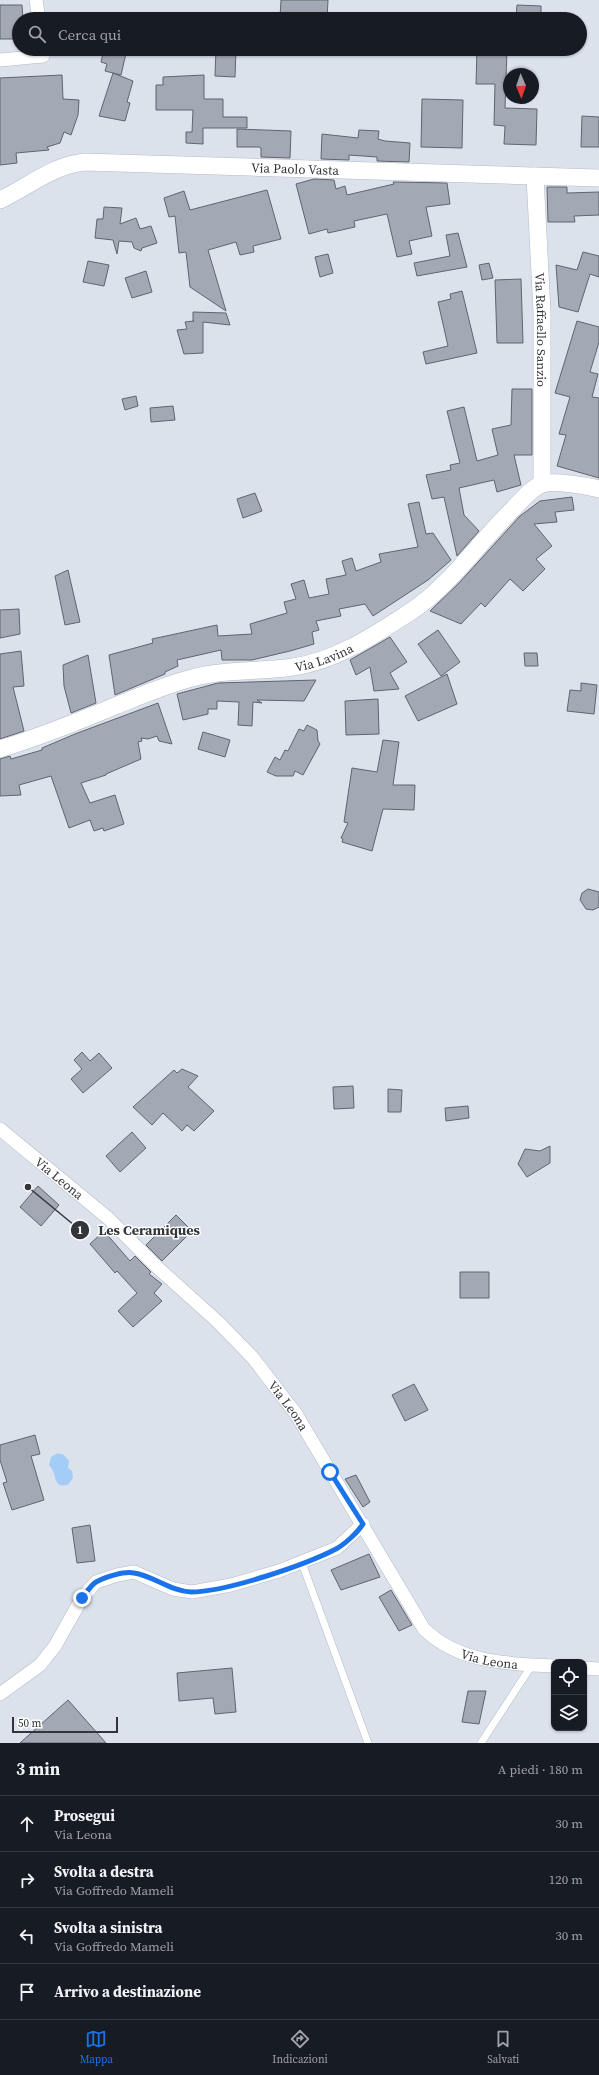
<!DOCTYPE html>
<html lang="it">
<head>
<meta charset="utf-8">
<style>
	body { margin:0; font-family:"Source Serif 4",serif; background:#242831; color:#f1f3f6 }
	.controls { position:absolute; right:12px; bottom:12px; display:grid; overflow:hidden; border-radius:8px; box-shadow:0 1px 3px #0004 }
	.controls button { width:36px; height:36px; display:grid; place-items:center; padding:0; border:0; border-bottom:1px solid #363941; background:#171b24; color:#f1f3f6; font:20px sans-serif }
	.compass { position:absolute; left:503px; top:68px; width:36px; height:36px; border-radius:50%; background:#171b24; box-shadow:0 1px 3px #0004; rotate:178deg }
	.scale { position:absolute; left:12px; bottom:10px; width:106px; box-sizing:border-box; padding-left:4px; border:2px solid #323539; border-top:0; font-size:11px; line-height:14px; white-space:nowrap; color:#323539; -webkit-text-stroke:3px #fff; paint-order:stroke }
	.stop { position:absolute; width:12px; height:12px; margin:-9px; border:3px solid #1a73e8; border-radius:50%; background:#fff }
	.stop.end { background:#1a73e8; border-color:#fff; box-shadow:0 1px 4px #0008 }
	.list { margin:0; padding:0; list-style:none }
	h2 { display:flex; justify-content:space-between; align-items:center; height:52px; margin:0; padding:0 16px; font-size:17px }
	h2 small { font-size:13px; font-weight:400; color:#9ea1a6 }
	.list li { display:grid; grid-template-columns:26px 1fr auto; gap:12px; align-items:center; box-sizing:border-box; height:56px; padding:0 16px; border-top:1px solid #363941 }
	.list b { display:block; font-size:15px; white-space:nowrap }
	.list p { margin:0; font-size:13px; white-space:nowrap; color:#9ea1a6 }
	.list em { font-size:13px; font-style:normal; color:#9ea1a6 }
	.icon { flex:none; width:22px; height:22px; fill:none; stroke:currentColor; stroke-width:2; stroke-linecap:round; stroke-linejoin:round }
	.map { position:relative; flex:none; width:599px; height:1743px; overflow:hidden }
	.search { position:absolute; background:#171b24; box-shadow:0 1px 3px #0004; left:12px; right:12px; top:12px; height:44px; display:flex; align-items:center; gap:10px; box-sizing:border-box; padding:0 14px; border-radius:22px; color:#9ea1a6; font-size:15px }
	.sheet { height:276px; background:#171b24 }
	nav { display:flex; justify-content:space-around; align-items:center; box-sizing:border-box; height:56px; border-top:1px solid #363941; background:#171b24; font-size:11px; color:#9ea1a6 }
	nav a { display:grid; justify-items:center; gap:2px }
	nav .on { color:#1a73e8 }
	.map>svg:first-child { display:block }
</style>
</head>
<body>
<div class="map">
<svg width="599" height="1743" viewBox="0 0 599 1743">
	<rect width="100%" height="100%" fill="#dbe2ec"/>
	<path fill="#a3cdf7" d="M 58,1453 L 64,1455 L 69,1461 L 68,1468 L 72,1471 L 73,1478 L 68,1485 C 57,1487 56,1482 54,1473 C 53,1471 51,1467 49,1465 L 51,1457 Z"/>
	<path fill="#a3a9b4" stroke="#5f656e" d="M 281,0 L 328,0 L 327,19 L 280,17 Z
		M 0,5 L 22,5 L 23,19 L 19,19 L 19,39 L 0,39 Z
		M 517,5 L 541,6 L 541,19 L 516,19 Z
		M 104,49 L 127,49 L 121,75 L 105,71 L 107,64 L 101,62 Z
		M 216,49 L 236,49 L 235,77 L 215,76 Z
		M 477,49 L 507,49 L 505,108 L 537,109 L 536,145 L 504,144 L 505,126 L 494,125 L 495,84 L 476,84 Z
		M 113,73 L 133,81 L 127,102 L 130,103 L 125,121 L 99,116 Z
		M 62,75 L 63,99 L 79,100 L 78,115 L 71,135 L 64,132 L 60,143 L 47,147 L 49,150 L 16,153 L 17,163 L 0,165 L 0,78 Z
		M 204,75 L 204,99 L 223,99 L 223,117 L 247,117 L 247,128 L 203,128 L 203,144 L 186,143 L 186,132 L 192,132 L 193,110 L 156,110 L 156,85 L 163,85 L 163,77 Z
		M 422,99 L 463,100 L 462,148 L 421,147 Z
		M 582,116 L 599,117 L 599,147 L 581,147 Z
		M 237,129 L 291,131 L 290,158 L 261,157 L 261,148 L 259,147 L 237,147 Z
		M 359,130 L 379,131 L 378,139 L 385,141 L 410,143 L 409,162 L 377,161 L 377,157 L 349,155 L 349,160 L 321,159 L 322,134 L 358,138 Z
		M 314,179 L 334,180 L 336,189 L 345,186 L 347,195 L 394,184 L 393,182 L 447,183 L 450,204 L 426,207 L 432,236 L 409,241 L 412,254 L 397,257 L 387,214 L 354,221 L 355,227 L 328,233 L 327,229 L 309,234 L 296,184 Z
		M 547,187 L 567,187 L 567,193 L 599,192 L 599,215 L 574,216 L 575,222 L 548,222 Z
		M 267,190 L 281,239 L 253,246 L 254,252 L 240,255 L 236,242 L 208,250 L 226,311 L 190,287 L 186,252 L 179,253 L 175,216 L 169,217 L 164,198 L 184,191 L 190,210 Z
		M 104,207 L 122,208 L 120,224 L 136,218 L 140,229 L 151,226 L 157,243 L 142,248 L 141,251 L 134,248 L 132,242 L 119,241 L 117,254 L 113,240 L 95,238 L 97,219 L 103,219 Z
		M 458,233 L 467,267 L 417,276 L 414,263 L 450,256 L 446,235 Z
		M 583,252 L 599,256 L 599,277 L 590,274 L 578,312 L 559,307 L 556,265 L 577,270 Z
		M 328,254 L 333,273 L 320,277 L 315,257 Z
		M 88,261 L 109,265 L 104,286 L 83,282 Z
		M 489,263 L 493,278 L 482,280 L 479,265 Z
		M 146,271 L 152,292 L 132,298 L 125,278 Z
		M 521,279 L 523,343 L 497,343 L 495,280 Z
		M 462,291 L 477,353 L 426,364 L 423,352 L 448,346 L 438,302 L 451,299 L 450,294 Z
		M 193,312 L 226,313 L 230,325 L 203,322 L 203,353 L 184,354 L 177,330 L 187,329 L 185,322 L 194,321 L 193,321 Z
		M 577,321 L 599,327 L 599,342 L 590,372 L 598,374 L 592,397 L 599,398 L 599,478 L 557,466 L 566,435 L 559,434 L 570,397 L 555,393 Z
		M 512,389 L 532,389 L 532,455 L 514,455 L 521,485 L 497,492 L 494,480 L 459,488 L 464,515 L 479,531 L 457,556 L 444,497 L 432,499 L 426,475 L 451,470 L 450,465 L 460,463 L 447,411 L 464,407 L 477,461 L 498,455 L 492,429 L 511,425 Z
		M 136,396 L 138,406 L 125,410 L 122,399 Z
		M 173,406 L 175,420 L 151,422 L 150,408 Z
		M 255,493 L 262,511 L 243,518 L 237,499 Z
		M 572,497 L 574,510 L 555,512 L 557,522 L 534,524 L 552,546 L 536,559 L 545,569 L 523,591 L 510,579 L 485,607 L 481,603 L 461,624 L 430,611 L 459,583 L 520,516 L 540,501 Z
		M 419,502 L 426,534 L 433,533 L 451,560 L 428,580 L 373,616 L 365,604 L 339,609 L 341,616 L 316,621 L 319,630 L 312,632 L 314,644 L 290,651 L 252,660 L 222,660 L 221,650 L 177,660 L 178,666 L 165,672 L 165,674 L 115,695 L 109,655 L 153,643 L 152,639 L 217,625 L 218,636 L 252,634 L 250,624 L 287,613 L 284,602 L 296,599 L 291,584 L 304,580 L 309,598 L 329,594 L 326,579 L 346,575 L 342,561 L 352,558 L 356,571 L 381,562 L 379,554 L 418,547 L 408,504 Z
		M 68,570 L 80,622 L 65,625 L 55,576 Z
		M 19,609 L 20,634 L 0,638 L 0,610 Z
		M 438,630 L 460,662 L 441,676 L 418,644 Z
		M 390,637 L 407,662 L 390,673 L 399,689 L 374,691 L 370,667 L 356,675 L 350,660 Z
		M 21,651 L 24,686 L 13,687 L 24,731 L 0,739 L 0,654 Z
		M 524,653 L 537,653 L 538,666 L 525,666 Z
		M 88,655 L 96,703 L 71,713 L 64,686 L 63,665 Z
		M 447,674 L 457,704 L 418,721 L 405,696 Z
		M 316,680 L 304,701 L 257,700 L 262,703 L 253,702 L 252,726 L 238,725 L 239,702 L 217,701 L 217,709 L 208,709 L 208,714 L 183,720 L 177,694 L 218,683 Z
		M 581,683 L 597,685 L 594,714 L 567,711 L 570,690 L 581,691 Z
		M 378,699 L 379,734 L 346,735 L 345,701 Z
		M 158,703 L 172,744 L 159,741 L 157,736 L 148,739 L 141,738 L 142,741 L 138,742 L 141,759 L 106,774 L 106,775 L 81,783 L 90,803 L 115,795 L 124,824 L 104,831 L 103,828 L 94,831 L 90,820 L 69,828 L 51,776 L 19,785 L 21,795 L 0,796 L 0,759 L 10,756 L 11,759 L 42,750 L 42,748 L 75,734 Z
		M 307,725 L 317,730 L 318,741 L 320,744 L 303,775 L 295,771 L 293,776 L 276,776 L 267,772 L 275,757 L 280,760 L 285,750 L 288,751 L 299,729 L 304,731 Z
		M 203,732 L 230,740 L 225,757 L 198,749 Z
		M 383,740 L 399,742 L 393,785 L 415,785 L 414,810 L 383,809 L 372,851 L 342,842 L 343,839 L 341,838 L 348,823 L 344,822 L 352,768 L 377,772 Z
		M 588,889 L 599,892 L 599,907 L 593,910 L 586,909 L 580,900 L 582,893 Z
		M 82,1052 L 90,1061 L 99,1053 L 112,1068 L 83,1093 L 71,1079 L 82,1069 L 74,1060 Z
		M 182,1069 L 198,1076 L 188,1087 L 214,1111 L 194,1131 L 187,1125 L 182,1131 L 163,1113 L 152,1125 L 133,1107 L 174,1070 L 177,1073 Z
		M 353,1086 L 354,1108 L 334,1109 L 333,1087 Z
		M 388,1089 L 402,1090 L 401,1112 L 388,1112 Z
		M 468,1106 L 469,1118 L 446,1121 L 445,1108 Z
		M 132,1132 L 146,1148 L 120,1172 L 106,1156 Z
		M 550,1146 L 550,1163 L 527,1177 L 518,1164 L 525,1149 L 540,1151 Z
		M 38,1186 L 59,1205 L 41,1226 L 20,1207 Z
		M 176,1215 L 192,1231 L 162,1261 L 146,1245 Z
		M 104,1231 L 130,1261 L 135,1256 L 151,1272 L 149,1274 L 162,1284 L 154,1293 L 162,1301 L 133,1327 L 118,1311 L 137,1293 L 117,1271 L 115,1273 L 90,1244 Z
		M 460,1272 L 489,1272 L 489,1298 L 460,1298 Z
		M 414,1384 L 428,1410 L 405,1421 L 392,1395 Z
		M 35,1435 L 40,1454 L 31,1456 L 44,1500 L 12,1510 L 3,1483 L 7,1482 L 0,1460 L 0,1445 Z
		M 356,1475 L 370,1502 L 363,1507 L 345,1479 Z
		M 90,1525 L 95,1561 L 77,1563 L 72,1528 Z
		M 369,1554 L 380,1577 L 341,1590 L 331,1570 Z
		M 391,1590 L 412,1625 L 399,1631 L 379,1597 Z
		M 232,1668 L 236,1712 L 215,1714 L 213,1698 L 179,1701 L 177,1673 Z
		M 468,1691 L 486,1691 L 479,1724 L 462,1722 Z
		M 68,1700 L 106,1743 L 20,1743 Z"/>
	<g fill="none" stroke-linecap="round" stroke-linejoin="round">
		<defs>
			<path id="service" d="M 302,1563 L 368,1743
				M 481,1743 L 532,1665"/>
			<g id="minor">
				<path d="M 36,0 L 39,19"/>
				<path d="M 0,60 L 43,56 L 42,49"/>
				<path id="s1" d="M 0,1129 L 108,1218 L 158,1268 L 218,1322 L 253,1358 L 296,1414 L 424,1629 C 459,1663 508,1664 554,1666"/>
				<path d="M 584,1668 L 599,1669"/>
				<path d="M 0,1694 L 40,1665 L 55,1646 L 82,1598 L 96,1582 L 117,1575 L 134,1572 L 173,1589 L 192,1592 L 231,1585 L 279,1571 L 337,1548 L 363,1524"/>
			</g>
			<g id="tertiary">
				<path id="s2" d="M 535,176 L 542,312 L 542,484"/>
				<path id="s3" d="M 0,200 C 28,187 53,165 85,162 L 599,178"/>
				<path id="s4" d="M 0,749 C 39,737 77,722 115,706 C 140,696 165,685 192,678 C 225,669 259,672 293,667 C 336,661 374,635 410,612 C 450,586 479,542 513,509 C 521,501 531,488 542,484 C 553,480 587,486 599,489"/>
			</g>
		</defs>
		<use href="#service" stroke="#b4bbc5" stroke-width="8"/>
		<use href="#minor" stroke="#b4bbc5" stroke-width="14"/>
		<use href="#tertiary" stroke="#b4bbc5" stroke-width="18"/>
		<use href="#service" stroke="#fff" stroke-width="7"/>
		<use href="#minor" stroke="#fff" stroke-width="13"/>
		<use href="#tertiary" stroke="#fff" stroke-width="17"/>
	</g>
	<g fill="none" stroke-linecap="round" stroke-linejoin="round">
		<path stroke="#1a73e8" stroke-width="5" d="M 82,1598 C 86,1593 91,1585 96,1582 C 105,1577 124,1571 134,1573 C 154,1576 170,1591 191,1592 C 226,1592 305,1565 336,1549 C 345,1544 357,1533 363,1524 L 330,1472"/>
	</g>
	<g text-anchor="middle" dominant-baseline="central" stroke-width="3" stroke-linejoin="round" paint-order="stroke">
		<g font-size="13" fill="#323539" stroke="#fff">
			<text stroke="none"><textPath href="#s3" startOffset="304">Via Paolo Vasta</textPath></text>
			<text stroke="none"><textPath href="#s2" startOffset="154">Via Raffaello Sanzio</textPath></text>
			<text stroke="none"><textPath href="#s4" startOffset="339">Via Lavina</textPath></text>
			<text stroke="none"><textPath href="#s1" startOffset="77">Via Leona</textPath></text>
			<text stroke="none"><textPath href="#s1" startOffset="401">Via Leona</textPath></text>
			<text stroke="none"><textPath href="#s1" startOffset="736">Via Leona</textPath></text>
		</g>
	</g>
	<path fill="none" stroke="#323539" stroke-width="1.5" d="M28 1187L80 1230"/>
	<g fill="#323539" stroke="#fff" stroke-width="1.5">
		<circle cx="28" cy="1187" r="4"/>
		<circle cx="80" cy="1230" r="10"/>
	</g>
	<g font-size="12" text-anchor="middle" font-weight="bold" fill="#fff">
		<text x="80" y="1234">1</text>
	</g>
	<g font-size="14" text-anchor="middle" font-weight="bold" fill="#323539" stroke="#fff" stroke-width="3" stroke-linejoin="round" paint-order="stroke">
		<text x="149" y="1235">Les Ceramiques</text>
	</g>
</svg>
<div class="controls">
<button><svg class="icon" aria-label="locate" viewBox="0 0 24 24"><circle cx="12" cy="12" r="6"/><path d="M12 2v4M12 18v4M2 12h4M18 12h4"/></svg></button>
<button><svg class="icon" aria-label="layers" viewBox="0 0 24 24"><path d="M12 4l9 5-9 5-9-5zM3 14l9 5 9-5"/></svg></button>
</div>
<svg class="compass" viewBox="-18 -18 36 36"><path d="M0-13l5 13h-10z" fill="#e53935"/><path d="M0 13l5-13h-10z" fill="#9ea1a6"/></svg>
<div class="scale">50 m</div>
<div class="stop" style="left:330px;top:1472px"></div>
<div class="stop end" style="left:82px;top:1598px"></div>
<div class="search"><svg class="icon" aria-label="search" viewBox="0 0 24 24"><circle cx="10" cy="10" r="6"/><path d="M15 15l6 6"/></svg>Cerca qui</div>
</div>
<section class="sheet">
<h2>3 min<small>A piedi · 180 m</small></h2>
<ul class="list">
<li><svg class="icon" aria-label="ahead" viewBox="0 0 24 24"><path d="M12 20V5M6 11l6-6 6 6"/></svg><div><b>Prosegui</b><p>Via Leona</p></div><em>30 m</em></li>
<li><svg class="icon" aria-label="right" viewBox="0 0 24 24"><path d="M7 20v-9h11M14 6l5 5-5 5"/></svg><div><b>Svolta a destra</b><p>Via Goffredo Mameli</p></div><em>120 m</em></li>
<li><svg class="icon" aria-label="left" viewBox="0 0 24 24"><path d="M17 20v-9H6M10 6l-5 5 5 5"/></svg><div><b>Svolta a sinistra</b><p>Via Goffredo Mameli</p></div><em>30 m</em></li>
<li><svg class="icon" aria-label="arrive" viewBox="0 0 24 24"><path d="M6 21V4h12l-3 4 3 4H6"/></svg><div><b>Arrivo a destinazione</b></div></li>
</ul>
</section>
<nav>
<a class="on"><svg class="icon" aria-label="map" viewBox="0 0 24 24"><path d="M3 6l6-2 6 2 6-2v14l-6 2-6-2-6 2zM9 4v14M15 6v14"/></svg>Mappa</a>
<a><svg class="icon" aria-label="directions" viewBox="0 0 24 24"><path d="M12 3l9 9-9 9-9-9zM9 14v-3h6M13 9l2 2-2 2"/></svg>Indicazioni</a>
<a><svg class="icon" aria-label="saved" viewBox="0 0 24 24"><path d="M7 4h10v16l-5-4-5 4z"/></svg>Salvati</a>
</nav>
</body>
</html>
